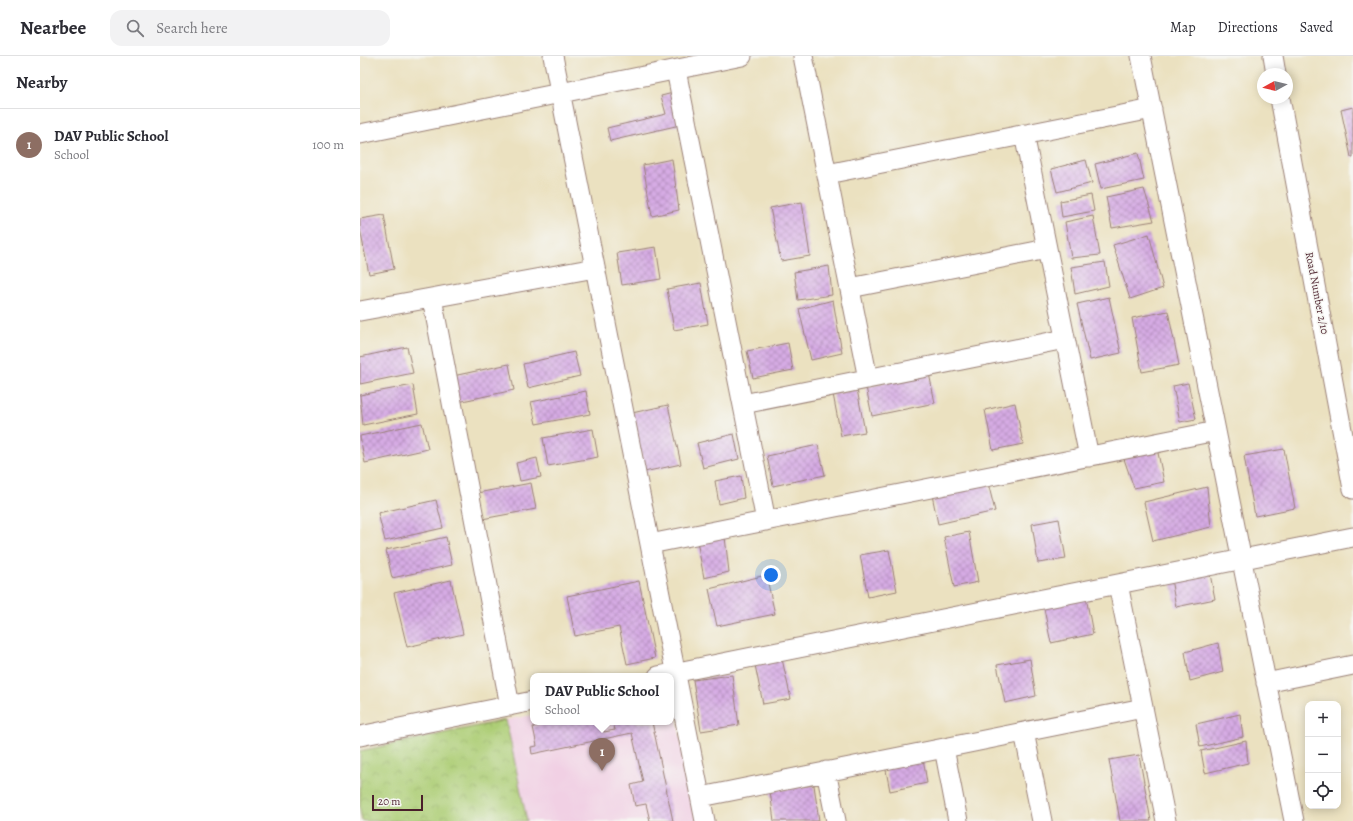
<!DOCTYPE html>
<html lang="en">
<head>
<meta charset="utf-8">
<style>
	body { margin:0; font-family:Alegreya,serif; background:#f2f2f3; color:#2b2b33 }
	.controls { position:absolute; right:12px; bottom:12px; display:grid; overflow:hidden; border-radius:8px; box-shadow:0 2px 10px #0003 }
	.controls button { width:36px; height:36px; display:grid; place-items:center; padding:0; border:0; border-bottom:1px solid #e1e1e2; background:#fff; color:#2b2b33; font:20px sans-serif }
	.compass { position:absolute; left:897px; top:12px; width:36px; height:36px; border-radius:50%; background:#fff; box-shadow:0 2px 10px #0003; rotate:262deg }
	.scale { position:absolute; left:12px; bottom:10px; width:51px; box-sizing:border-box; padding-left:4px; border:2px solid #4a1f2b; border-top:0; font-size:11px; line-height:14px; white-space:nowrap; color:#4a1f2b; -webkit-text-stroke:3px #f6f6f2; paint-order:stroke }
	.you { position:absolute; left:411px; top:519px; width:14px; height:14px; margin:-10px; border:3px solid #fff; border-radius:50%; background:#1a73e8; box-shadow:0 0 0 6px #1a73e833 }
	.badge { display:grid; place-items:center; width:26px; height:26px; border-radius:50%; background:#b45309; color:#fff; font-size:13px; font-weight:700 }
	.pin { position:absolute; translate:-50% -33px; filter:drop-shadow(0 1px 2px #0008) }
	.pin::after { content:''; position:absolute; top:21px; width:14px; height:12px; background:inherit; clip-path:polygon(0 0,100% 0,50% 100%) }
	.popup { position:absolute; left:170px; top:617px; width:144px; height:52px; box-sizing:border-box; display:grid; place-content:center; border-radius:8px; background:#fff; filter:drop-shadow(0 1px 3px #0005); font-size:13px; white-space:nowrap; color:#7c7c81 }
	.popup b { font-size:15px; color:#2b2b33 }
	.popup::after { content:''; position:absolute; left:50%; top:100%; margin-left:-8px; border:8px solid transparent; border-top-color:#fff }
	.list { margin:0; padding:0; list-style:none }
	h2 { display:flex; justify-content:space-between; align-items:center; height:52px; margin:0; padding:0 16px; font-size:17px }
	h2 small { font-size:13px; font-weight:400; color:#7c7c81 }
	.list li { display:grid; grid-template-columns:26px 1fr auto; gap:12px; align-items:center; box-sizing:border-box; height:72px; padding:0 16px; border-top:1px solid #e1e1e2 }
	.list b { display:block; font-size:15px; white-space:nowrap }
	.list p { margin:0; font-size:13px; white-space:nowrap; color:#7c7c81 }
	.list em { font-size:13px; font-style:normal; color:#7c7c81 }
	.icon { flex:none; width:22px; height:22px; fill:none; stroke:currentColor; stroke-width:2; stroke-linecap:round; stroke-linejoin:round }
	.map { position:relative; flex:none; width:993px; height:765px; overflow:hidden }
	header { display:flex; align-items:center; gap:24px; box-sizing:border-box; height:56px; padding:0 20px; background:#fff; border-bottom:1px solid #e1e1e2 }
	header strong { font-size:19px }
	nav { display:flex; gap:22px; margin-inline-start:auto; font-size:14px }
	.search { width:280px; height:36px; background:#f2f2f3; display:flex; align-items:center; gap:10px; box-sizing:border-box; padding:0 14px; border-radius:12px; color:#7c7c81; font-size:15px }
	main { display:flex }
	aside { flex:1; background:#fff }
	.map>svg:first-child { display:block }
</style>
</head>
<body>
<header>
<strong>Nearbee</strong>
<div class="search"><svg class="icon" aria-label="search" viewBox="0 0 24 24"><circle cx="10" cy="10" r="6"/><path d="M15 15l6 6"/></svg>Search here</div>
<nav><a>Map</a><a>Directions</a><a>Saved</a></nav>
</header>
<main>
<aside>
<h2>Nearby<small></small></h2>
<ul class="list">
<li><span class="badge" style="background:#8d6e63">1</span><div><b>DAV Public School</b><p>School</p></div><em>100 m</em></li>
</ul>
</aside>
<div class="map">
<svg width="993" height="765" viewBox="0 0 993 765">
	<defs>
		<pattern id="park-crowns" width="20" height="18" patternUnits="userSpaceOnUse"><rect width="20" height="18" fill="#adce76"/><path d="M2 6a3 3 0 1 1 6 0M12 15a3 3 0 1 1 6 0" fill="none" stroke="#96b066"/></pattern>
		<pattern id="building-cross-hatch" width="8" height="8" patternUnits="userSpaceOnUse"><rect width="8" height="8" fill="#d6abe4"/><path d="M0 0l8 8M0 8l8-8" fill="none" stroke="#b08bb9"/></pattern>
	</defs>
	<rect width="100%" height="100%" fill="#f6f6f2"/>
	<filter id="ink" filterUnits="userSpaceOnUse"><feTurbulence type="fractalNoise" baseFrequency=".025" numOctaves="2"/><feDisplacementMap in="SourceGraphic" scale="8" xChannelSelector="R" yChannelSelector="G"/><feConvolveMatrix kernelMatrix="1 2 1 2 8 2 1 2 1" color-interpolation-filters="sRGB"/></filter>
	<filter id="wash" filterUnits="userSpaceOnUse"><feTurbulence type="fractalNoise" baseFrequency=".012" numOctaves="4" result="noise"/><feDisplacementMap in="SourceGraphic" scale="16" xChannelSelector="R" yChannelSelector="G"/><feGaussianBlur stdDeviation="0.9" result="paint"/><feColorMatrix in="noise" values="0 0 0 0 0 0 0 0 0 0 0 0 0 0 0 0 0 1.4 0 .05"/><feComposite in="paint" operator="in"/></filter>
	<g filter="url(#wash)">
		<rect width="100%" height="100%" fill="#ebe1c0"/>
		<path fill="#f1d0e4" d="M 311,635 L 337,765 L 167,765 L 146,664 L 173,659 L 173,666 L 311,666 Z"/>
		<path fill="url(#park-crowns)" stroke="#7c7650" d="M 146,664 L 167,765 L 2,765 L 0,754 L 0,695 Z"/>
		<g id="blocks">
			<path fill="url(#building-cross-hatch)" d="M 313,37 L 320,69 L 250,85 L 247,72 L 306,58 L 301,40 Z
				M 993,51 L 993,101 L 991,101 L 981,54 Z
				M 778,97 L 784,124 L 741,133 L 735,108 Z
				M 312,103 L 319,154 L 292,160 L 283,109 Z
				M 726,104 L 732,127 L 697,136 L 691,113 Z
				M 784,133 L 794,165 L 752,172 L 746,141 Z
				M 731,139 L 734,155 L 702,161 L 700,145 Z
				M 442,146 L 450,200 L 421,205 L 410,152 Z
				M 24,159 L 34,213 L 9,218 L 0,173 L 0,163 Z
				M 733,160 L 740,199 L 711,202 L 705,166 Z
				M 789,178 L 803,232 L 770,243 L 753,189 Z
				M 296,191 L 301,223 L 262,229 L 257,197 Z
				M 745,206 L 749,230 L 715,238 L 711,211 Z
				M 469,210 L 472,239 L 438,244 L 434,216 Z
				M 341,227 L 348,268 L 314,274 L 307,233 Z
				M 749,241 L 761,297 L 730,304 L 717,248 Z
				M 473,244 L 482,297 L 451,304 L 439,253 Z
				M 808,255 L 819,309 L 782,316 L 772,262 Z
				M 428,287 L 433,314 L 393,322 L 387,295 Z
				M 47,291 L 53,317 L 0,328 L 0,301 Z
				M 214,296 L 220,320 L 168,332 L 163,308 Z
				M 149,308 L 154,334 L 98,346 L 93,320 Z
				M 569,317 L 575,347 L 512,360 L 506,331 Z
				M 828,327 L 836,363 L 820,366 L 813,330 Z
				M 53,329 L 58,358 L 3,369 L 0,339 Z
				M 497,333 L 505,376 L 481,380 L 473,338 Z
				M 226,335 L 230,358 L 176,368 L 171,346 Z
				M 655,347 L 663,388 L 633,394 L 625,354 Z
				M 308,349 L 321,408 L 284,416 L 272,357 Z
				M 62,367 L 68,393 L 5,407 L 0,380 Z
				M 233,373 L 238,401 L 188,410 L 183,382 Z
				M 374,378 L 379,403 L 343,412 L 337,387 Z
				M 458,389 L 465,419 L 413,430 L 407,400 Z
				M 797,392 L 804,426 L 774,432 L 764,403 Z
				M 924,393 L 935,452 L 895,460 L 884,400 Z
				M 177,402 L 181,421 L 160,425 L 156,407 Z
				M 381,420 L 384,442 L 359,448 L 355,425 Z
				M 171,427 L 176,453 L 122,463 L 117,437 Z
				M 628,427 L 635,455 L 578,468 L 572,439 Z
				M 847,431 L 851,471 L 793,485 L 784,446 Z
				M 76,444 L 83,472 L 25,485 L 18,457 Z
				M 699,463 L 706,503 L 678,507 L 672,468 Z
				M 609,476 L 618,526 L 594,531 L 584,481 Z
				M 86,481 L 92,509 L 32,522 L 26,494 Z
				M 365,481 L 369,516 L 344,522 L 337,485 Z
				M 529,494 L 537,535 L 508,541 L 500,499 Z
				M 849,513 L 855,543 L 816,551 L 811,523 Z
				M 406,519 L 415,558 L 357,570 L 349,533 Z
				M 91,524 L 103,578 L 47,591 L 34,537 Z
				M 279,525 L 295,602 L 267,608 L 259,571 L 215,580 L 207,540 Z
				M 726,541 L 733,578 L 691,587 L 683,548 Z
				M 858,587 L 863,616 L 830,625 L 825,596 Z
				M 422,603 L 431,643 L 403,648 L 395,609 Z
				M 670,603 L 676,640 L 645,647 L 637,609 Z
				M 372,619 L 379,669 L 341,675 L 333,624 Z
				M 880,658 L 883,681 L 840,691 L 836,668 Z
				M 196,666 L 243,666 L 244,676 L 255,674 L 253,666 L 292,666 L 313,765 L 290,765 L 286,748 L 275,750 L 271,729 L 283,726 L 272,677 L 172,698 L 171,691 L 177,690 L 173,671 Z
				M 886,685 L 888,707 L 845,717 L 841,695 Z
				M 779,699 L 791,765 L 760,765 L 749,704 Z
				M 563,702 L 567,727 L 530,735 L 525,709 Z
				M 454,729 L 459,765 L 414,765 L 410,735 Z"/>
		</g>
	</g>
	<g filter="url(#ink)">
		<use href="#blocks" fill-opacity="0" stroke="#9a8076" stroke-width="1"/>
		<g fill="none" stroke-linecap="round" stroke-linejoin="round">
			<defs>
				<path id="minor" d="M 193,0 L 345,765
					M 443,0 L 508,323
					M 781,0 L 934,765
					M 913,0 L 916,18
					M 316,14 L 406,465
					M 920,42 L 993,433
					M 0,78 L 382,0
					M 664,78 L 729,401
					M 467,118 L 792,53
					M 490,232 L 687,193
					M 72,242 L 150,650
					M 0,255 L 235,212
					M 383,348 L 705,283
					M 290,488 L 856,375
					M 758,528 L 806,765
					M 298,620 L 993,481
					M 906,627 L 993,609
					M 664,676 L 682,765
					M 0,680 L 173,645
					M 584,692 L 598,765
					M 466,715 L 476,765
					M 341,741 L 783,652"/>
			</defs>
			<use href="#minor" stroke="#9a8076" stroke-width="21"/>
			<use href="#minor" stroke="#fff" stroke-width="19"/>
		</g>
	</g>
	<g text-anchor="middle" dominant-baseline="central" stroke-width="3" stroke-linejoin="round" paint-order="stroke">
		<g font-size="11" fill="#4a1f2b" stroke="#f6f6f2">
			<text transform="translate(957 237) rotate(79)">Road Number 2/10</text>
		</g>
	</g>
</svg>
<div class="controls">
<button>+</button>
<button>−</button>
<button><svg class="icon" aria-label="locate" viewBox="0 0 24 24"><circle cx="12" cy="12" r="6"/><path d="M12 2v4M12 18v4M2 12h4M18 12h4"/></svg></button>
</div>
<svg class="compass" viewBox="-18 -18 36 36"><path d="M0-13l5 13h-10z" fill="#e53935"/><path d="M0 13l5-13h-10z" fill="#7c7c81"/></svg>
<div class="scale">20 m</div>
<div class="you"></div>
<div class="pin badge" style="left:242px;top:715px;background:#8d6e63">1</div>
<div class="popup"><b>DAV Public School</b>School</div>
</div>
</main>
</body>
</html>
